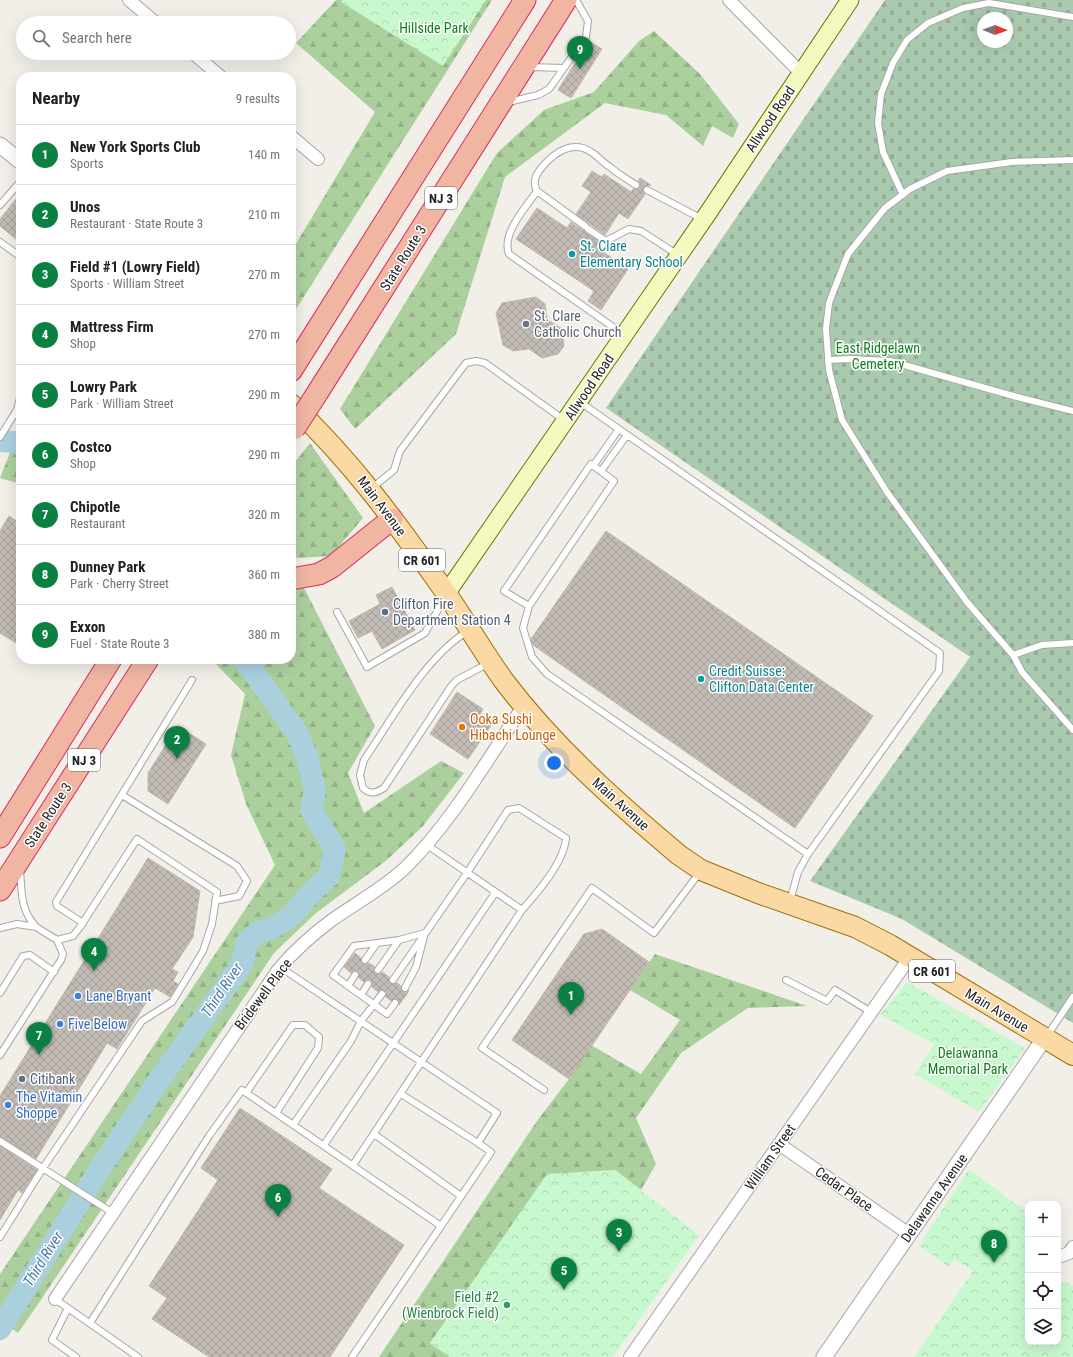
<!DOCTYPE html>
<html lang="en">
<head>
<meta charset="utf-8">
<style>
	body { margin:0; font-family:"Roboto Condensed",sans-serif; background:#f6f6f6; color:#202124 }
	.controls { position:absolute; right:12px; bottom:12px; display:grid; overflow:hidden; border-radius:8px; box-shadow:0 4px 16px #0002 }
	.controls button { width:36px; height:36px; display:grid; place-items:center; padding:0; border:0; border-bottom:1px solid #e0e0e0; background:#fff; color:#202124; font:20px sans-serif }
	.compass { position:absolute; left:977px; top:12px; width:36px; height:36px; border-radius:50%; background:#fff; box-shadow:0 4px 16px #0002; rotate:91deg }
	.you { position:absolute; left:554px; top:763px; width:14px; height:14px; margin:-10px; border:3px solid #fff; border-radius:50%; background:#1a73e8; box-shadow:0 0 0 6px #1a73e833 }
	.badge { display:grid; place-items:center; width:26px; height:26px; border-radius:50%; background:#0b8043; color:#fff; font-size:13px; font-weight:700 }
	.pin { position:absolute; translate:-50% -33px; filter:drop-shadow(0 1px 2px #0008) }
	.pin::after { content:''; position:absolute; top:21px; width:14px; height:12px; background:inherit; clip-path:polygon(0 0,100% 0,50% 100%) }
	.list { margin:0; padding:0; list-style:none }
	h2 { display:flex; justify-content:space-between; align-items:center; height:52px; margin:0; padding:0 16px; font-size:17px }
	h2 small { font-size:13px; font-weight:400; color:#757577 }
	.list li { display:grid; grid-template-columns:26px 1fr auto; gap:12px; align-items:center; box-sizing:border-box; height:60px; padding:0 16px; border-top:1px solid #e0e0e0 }
	.list b { display:block; font-size:15px; white-space:nowrap }
	.list p { margin:0; font-size:13px; white-space:nowrap; color:#757577 }
	.list em { font-size:13px; font-style:normal; color:#757577 }
	.icon { flex:none; width:22px; height:22px; fill:none; stroke:currentColor; stroke-width:2; stroke-linecap:round; stroke-linejoin:round }
	.map { position:relative; flex:none; width:1073px; height:1357px; overflow:hidden }
	.search { position:absolute; background:#fff; box-shadow:0 4px 16px #0002; left:16px; top:16px; width:280px; height:44px; display:flex; align-items:center; gap:10px; box-sizing:border-box; padding:0 14px; border-radius:22px; color:#757577; font-size:15px }
	.panel { position:absolute; background:#fff; box-shadow:0 4px 16px #0002; left:16px; top:72px; width:280px; height:592px; border-radius:16px }
	.map>svg:first-child { display:block }
</style>
</head>
<body>
<div class="map">
<svg width="1073" height="1357" viewBox="0 0 1073 1357">
	<defs>
		<pattern id="forest-firs" width="22" height="20" patternUnits="userSpaceOnUse"><rect width="22" height="20" fill="#abd09e"/><path d="M5 1l3.5 6h-7zM16 11l3.5 6h-7z" fill="#93b288"/></pattern>
		<pattern id="cemetery-stones" width="16" height="16" patternUnits="userSpaceOnUse"><rect width="16" height="16" fill="#aacab0"/><path d="M2 7V4a2 2 0 0 1 4 0v3zM10 15v-3a2 2 0 0 1 4 0v3z" fill="#92ad97"/></pattern>
		<pattern id="park-crowns" width="20" height="18" patternUnits="userSpaceOnUse"><rect width="20" height="18" fill="#c8f9ce"/><path d="M2 6a3 3 0 1 1 6 0M12 15a3 3 0 1 1 6 0" fill="none" stroke="#acd5b1"/></pattern>
		<pattern id="building-cross-hatch" width="8" height="8" patternUnits="userSpaceOnUse"><rect width="8" height="8" fill="#c2bbb5"/><path d="M0 0l8 8M0 8l8-8" fill="none" stroke="#a6a09b"/></pattern>
	</defs>
	<rect width="100%" height="100%" fill="#f2efe9"/>
	<path fill="url(#forest-firs)" d="M 336,0 L 492,0 L 291,317 L 291,252 L 375,112 L 296,43 Z
		M 654,31 L 700,74 L 739,124 L 733,138 L 712,126 L 703,146 L 666,115 L 605,103 L 505,177 L 456,334 L 355,429 L 340,409 L 497,153 L 544,110 L 594,92 L 639,41 Z
		M 19,430 L 21,431 L 21,484 L 0,478 Z
		M 310,443 L 363,518 L 331,556 L 298,558 L 291,555 L 291,467 Z
		M 291,588 L 304,588 L 375,726 L 348,773 L 364,813 L 441,761 L 464,773 L 423,826 L 387,860 L 316,913 L 274,953 L 32,1313 L 18,1333 L 10,1327 L 0,1341 L 0,1274 L 275,865 L 246,804 L 231,755 L 245,694 L 211,659 L 291,659 Z
		M 655,954 L 807,1006 L 748,1008 L 681,1053 L 636,1118 L 656,1164 L 641,1190 L 615,1170 L 430,1343 L 450,1357 L 379,1357 L 537,1121 L 569,1079 L 591,1045 L 641,1074 L 680,1020 L 630,990 Z"/>
	<path fill="url(#cemetery-stones)" fill-rule="evenodd" d="M 885,0 L 1073,0 L 1073,1023 L 902,919 L 810,881 L 970,657 L 606,408 ZM 983,18 L 1007,18 L 1007,42 L 983,42 Z"/>
	<path fill="url(#park-crowns)" d="M 343,0 L 486,0 L 443,66 L 341,2 Z
		M 907,982 L 1025,1048 L 979,1112 L 915,1074 L 934,1044 L 880,1015 Z
		M 969,1169 L 1028,1213 L 1028,1342 L 1058,1342 L 1058,1284 L 1066,1282 L 1073,1286 L 1073,1357 L 914,1357 L 973,1271 L 954,1259 L 949,1267 L 919,1246 Z
		M 615,1170 L 694,1231 L 698,1237 L 613,1357 L 450,1357 L 430,1343 L 547,1174 Z"/>
	<g fill="none" stroke-linecap="round" stroke-linejoin="round">
		<path stroke="#aad0de" stroke-width="22" d="M 0,441 L 15,442 L 21,445
			M 0,1329 L 103,1164 L 157,1083 L 242,964 L 247,942 L 257,933 L 274,927 L 291,916 L 312,892 L 329,876 L 335,849 L 311,810 L 315,790 L 312,779 L 308,759 L 297,733 L 244,659"/>
	</g>
	<path fill="url(#building-cross-hatch)" stroke="#c3b7ab" d="M 589,41 L 602,49 L 571,98 L 558,90 Z
		M 592,171 L 602,177 L 604,174 L 631,192 L 633,189 L 640,188 L 640,185 L 638,181 L 640,178 L 651,185 L 643,188 L 645,194 L 628,219 L 619,213 L 605,235 L 576,214 L 591,192 L 582,186 Z
		M 21,193 L 21,235 L 17,240 L 0,226 L 0,219 Z
		M 537,208 L 567,228 L 571,222 L 600,242 L 596,247 L 628,269 L 601,310 L 588,301 L 594,291 L 516,239 Z
		M 536,297 L 545,304 L 547,319 L 562,329 L 564,346 L 558,354 L 542,358 L 529,349 L 513,351 L 503,345 L 496,313 L 502,303 Z
		M 9,516 L 21,524 L 21,646 L 0,633 L 0,531 Z
		M 606,531 L 873,716 L 795,828 L 533,645 L 531,639 Z
		M 392,587 L 415,630 L 382,649 L 372,631 L 358,638 L 349,621 L 380,604 L 376,595 Z
		M 457,692 L 483,709 L 480,714 L 494,721 L 468,759 L 430,734 Z
		M 178,726 L 206,744 L 168,804 L 148,791 L 148,773 Z
		M 148,858 L 200,891 L 193,937 L 172,969 L 178,972 L 173,981 L 178,984 L 170,997 L 155,988 L 117,1049 L 107,1043 L 36,1159 L 0,1137 L 0,1096 Z
		M 602,929 L 649,962 L 569,1079 L 512,1040 L 584,934 Z
		M 355,953 L 361,958 L 363,964 L 369,963 L 375,967 L 375,973 L 378,974 L 382,972 L 389,977 L 390,983 L 397,983 L 401,986 L 403,992 L 409,991 L 399,1005 L 397,999 L 391,1001 L 386,997 L 384,990 L 378,992 L 372,987 L 371,980 L 368,980 L 364,982 L 359,978 L 358,971 L 351,973 L 344,967 Z
		M 240,1108 L 332,1169 L 319,1188 L 404,1245 L 330,1357 L 209,1357 L 152,1319 L 167,1298 L 149,1286 L 218,1180 L 201,1168 Z
		M 0,1146 L 37,1170 L 22,1193 L 18,1190 L 0,1220 Z"/>
	<g fill="none" stroke-linecap="round" stroke-linejoin="round">
		<defs>
			<path id="service" d="M 529,67 L 564,68
				M 508,102 L 538,95 L 549,89 L 586,37 L 588,21 L 576,0
				M 647,190 L 702,219
				M 537,191 C 526,207 501,234 509,254 L 623,334
				M 903,195 L 883,152 L 878,123 L 881,94 L 893,63 L 907,40 L 928,23 L 963,8 L 989,3 L 1073,17
				M 0,205 L 21,181
				M 585,226 L 537,191 C 532,181 536,174 543,166 C 555,152 573,140 591,152 C 598,156 603,163 610,167 C 618,174 627,179 636,185
				M 588,229 L 606,241 L 629,229 L 641,231 L 678,255
				M 0,242 L 18,255 L 21,251
				M 828,360 L 850,359 L 890,361 L 1017,397 L 1073,411
				M 580,402 L 940,653 L 939,671 L 808,854 L 798,872 L 790,901
				M 0,437 L 17,410 L 20,398 L 21,332
				M 593,466 L 619,429
				M 601,471 L 627,435
				M 372,488 L 394,470 L 400,451 L 466,363 L 476,361 L 485,363 L 564,420
				M 529,606 L 504,591 L 591,464 L 614,481 L 529,606 L 523,628 L 532,657 L 547,674 L 808,854
				M 337,612 L 367,667 L 425,633 L 445,597
				M 468,631 C 425,657 392,719 364,760 L 360,775 L 363,788 C 370,795 376,793 384,788 L 452,685 L 457,680 L 489,663
				M 1073,643 L 1042,645 L 1013,655 L 1022,672 L 1073,730
				M 1013,655 L 967,602 L 887,492 L 842,420 L 829,370 L 826,329 L 829,303 L 848,254 L 885,208 L 910,189 L 947,171 L 1012,162 L 1073,160
				M 122,795 L 237,866 L 247,881 L 239,896 L 215,901
				M 83,923 L 57,906 L 56,902 L 192,680
				M 0,928 L 17,924 L 36,927 C 20,909 22,893 20,870
				M 365,960 L 377,943 L 399,940
				M 280,967 L 497,1113 L 478,1143 L 491,1152 L 441,1226
				M 378,970 L 399,940 L 425,933 L 416,967 L 405,988
				M 355,975 L 348,986 L 361,995
				M 393,980 L 467,873 L 508,810 L 519,808 L 566,838 C 564,862 538,892 522,910
				M 786,980 L 827,1001 L 835,990 L 871,1012
				M 368,984 L 361,995 L 387,1014 L 395,1003
				M 348,986 L 333,975 L 354,946 L 377,943
				M 0,993 L 23,956 L 30,955 L 54,972
				M 1047,1036 L 1073,997
				M 0,1055 L 61,960 L 63,954 L 57,940
				M 544,1090 L 482,1048 L 592,888 L 654,933 L 700,872
				M 246,1093 L 293,1025 L 305,1025 L 319,1037 L 318,1048 L 276,1113
				M 401,1094 L 478,1143
				M 293,1125 L 351,1041 L 361,1021 L 382,994
				M 374,1134 L 461,1196
				M 0,1141 L 113,1213
				M 324,1145 L 495,893
				M 353,1165 L 522,910 L 427,845
				M 0,1237 L 43,1168 L 142,1021 L 172,1002 L 185,981 L 203,951 L 212,924 L 217,892 L 137,839 L 80,927 L 73,936 L 57,940 L 36,927
				M 55,1299 L 138,1357
				M 68,1308 L 52,1340 L 76,1357
				M 90,1323 L 209,1136 L 242,1090 L 441,1226 L 352,1357"/>
			<path id="minor" d="M 129,0 L 156,23
				M 729,0 L 801,73
				M 193,53 L 221,77
				M 291,136 L 318,159
				M 779,1144 L 909,1234
				M 1058,1257 L 1069,1253 L 1073,1247
				M 55,1299 L 278,970 C 294,951 313,934 332,920 C 356,903 382,889 404,869 C 452,822 487,760 524,705
				M 630,1357 L 910,957"/>
			<path id="tertiary" d="M 0,145 L 21,162
				M 824,1357 L 1044,1039"/>
			<path id="secondary" d="M 446,594 L 708,213 L 850,0"/>
			<path id="primary" d="M 291,404 C 351,460 399,526 446,593 C 466,622 483,652 504,681 C 554,747 616,802 679,855 L 701,870 L 758,893 L 855,927 L 890,945 L 1073,1055"/>
			<path id="trunk" d="M 291,371 L 525,0
				M 316,395 L 566,0
				M 291,579 L 319,574 L 332,567 L 392,519
				M 0,837 L 111,659
				M 0,890 L 148,659"/>
		</defs>
		<use href="#service" stroke="#a6a6a6" stroke-width="8"/>
		<use href="#minor" stroke="#a6a6a6" stroke-width="14"/>
		<use href="#tertiary" stroke="#a6a6a6" stroke-width="17"/>
		<use href="#secondary" stroke="#697a07" stroke-width="19"/>
		<use href="#primary" stroke="#9d7003" stroke-width="22"/>
		<use href="#trunk" stroke="#d92c61" stroke-width="23"/>
		<use href="#service" stroke="#fff" stroke-width="6"/>
		<use href="#minor" stroke="#fff" stroke-width="12"/>
		<use href="#tertiary" stroke="#fff" stroke-width="15"/>
		<use href="#secondary" stroke="#f4f9bf" stroke-width="17"/>
		<use href="#primary" stroke="#fbd9a5" stroke-width="20"/>
		<use href="#trunk" stroke="#f0b6a2" stroke-width="21"/>
		<defs>
			<path id="trunk-bridge" d="M 294,429 L 316,395"/>
		</defs>
		<use href="#trunk-bridge" stroke="#d92c61" stroke-width="23" stroke-linecap="butt"/>
		<use href="#trunk-bridge" stroke="#f0b6a2" stroke-width="21"/>
	</g>
	<g fill="#0f9aa8" stroke="#fff" stroke-width="1.5">
		<circle cx="572" cy="254" r="4"/>
		<circle cx="701" cy="679" r="4"/>
	</g>
	<circle fill="#6b7280" stroke="#fff" stroke-width="1.5" cx="526" cy="324" r="4"/>
	<g fill="#5c6f8a" stroke="#fff" stroke-width="1.5">
		<circle cx="385" cy="612" r="4"/>
		<circle cx="22" cy="1079" r="4"/>
	</g>
	<circle fill="#e8710a" stroke="#fff" stroke-width="1.5" cx="462" cy="727" r="4"/>
	<g fill="#3f7fe0" stroke="#fff" stroke-width="1.5">
		<circle cx="78" cy="996" r="4"/>
		<circle cx="60" cy="1024" r="4"/>
		<circle cx="8" cy="1105" r="4"/>
	</g>
	<circle fill="#2e9e5b" stroke="#fff" stroke-width="1.5" cx="507" cy="1305" r="4"/>
	<g text-anchor="middle" dominant-baseline="central" stroke-width="3" stroke-linejoin="round" paint-order="stroke">
		<g fill="#fff" stroke="#646464" stroke-width="1">
			<rect x="425" y="187" width="32" height="22" rx="3"/>
			<rect x="399" y="549" width="46" height="22" rx="3"/>
			<rect x="68" y="749" width="32" height="22" rx="3"/>
			<rect x="909" y="960" width="46" height="22" rx="3"/>
		</g>
		<g font-size="13" font-weight="bold" fill="#222">
			<text x="441" y="198">NJ 3</text>
			<text x="422" y="560">CR 601</text>
			<text x="84" y="760">NJ 3</text>
			<text x="932" y="971">CR 601</text>
		</g>
		<g font-size="14" fill="#0e811c" stroke="#fff">
			<text x="434" y="28">Hillside Park</text>
			<text x="878" y="348">East Ridgelawn<tspan x="878" dy="16">Cemetery</tspan></text>
			<text x="968" y="1053">Delawanna<tspan x="968" dy="16">Memorial Park</tspan></text>
		</g>
		<g font-size="14" fill="#222" stroke="#fff">
			<text transform="translate(770 119) rotate(-56)">Allwood Road</text>
			<text transform="translate(403 258) rotate(-58)">State Route 3</text>
			<text transform="translate(589 387) rotate(-56)">Allwood Road</text>
			<text transform="translate(382 506) rotate(53)">Main Avenue</text>
			<text transform="translate(621 804) rotate(42)">Main Avenue</text>
			<text transform="translate(48 815) rotate(-57)">State Route 3</text>
			<text transform="translate(263 994) rotate(-53)">Bridewell Place</text>
			<text transform="translate(997 1010) rotate(31)">Main Avenue</text>
			<text transform="translate(770 1157) rotate(-55)">William Street</text>
			<text transform="translate(844 1189) rotate(35)">Cedar Place</text>
			<text transform="translate(934 1198) rotate(-55)">Delawanna Avenue</text>
		</g>
		<g font-size="14" fill="#0d838f" stroke="#fff" text-anchor="start">
			<text x="580" y="246">St. Clare<tspan x="580" dy="16">Elementary School</tspan></text>
			<text x="709" y="671">Credit Suisse:<tspan x="709" dy="16">Clifton Data Center</tspan></text>
		</g>
		<g font-size="14" fill="#5b616d" stroke="#fff" text-anchor="start">
			<text x="534" y="316">St. Clare<tspan x="534" dy="16">Catholic Church</tspan></text>
		</g>
		<g font-size="14" fill="#4e5e75" stroke="#fff" text-anchor="start">
			<text x="393" y="604">Clifton Fire<tspan x="393" dy="16">Department Station 4</tspan></text>
			<text x="30" y="1079">Citibank</text>
		</g>
		<g font-size="14" fill="#c56008" stroke="#fff" text-anchor="start">
			<text x="470" y="719">Ooka Sushi<tspan x="470" dy="16">Hibachi Lounge</tspan></text>
		</g>
		<g font-size="14" fill="#366cbe" stroke="#fff" text-anchor="start">
			<text x="86" y="996">Lane Bryant</text>
			<text x="68" y="1024">Five Below</text>
			<text x="16" y="1097">The Vitamin<tspan x="16" dy="16">Shoppe</tspan></text>
		</g>
		<g font-size="14" fill="#27864d" stroke="#fff" text-anchor="end">
			<text x="499" y="1297">Field #2<tspan x="499" dy="16">(Wienbrock Field)</tspan></text>
		</g>
		<g font-size="15" font-style="italic" fill="#4b77a9" stroke="#fff">
			<text transform="translate(222 990) rotate(-56)">Third River</text>
			<text transform="translate(43 1259) rotate(-58)">Third River</text>
		</g>
	</g>
</svg>
<div class="controls">
<button>+</button>
<button>−</button>
<button><svg class="icon" aria-label="locate" viewBox="0 0 24 24"><circle cx="12" cy="12" r="6"/><path d="M12 2v4M12 18v4M2 12h4M18 12h4"/></svg></button>
<button><svg class="icon" aria-label="layers" viewBox="0 0 24 24"><path d="M12 4l9 5-9 5-9-5zM3 14l9 5 9-5"/></svg></button>
</div>
<svg class="compass" viewBox="-18 -18 36 36"><path d="M0-13l5 13h-10z" fill="#e53935"/><path d="M0 13l5-13h-10z" fill="#757577"/></svg>
<div class="you"></div>
<div class="pin badge" style="left:571px;top:1015px">1</div>
<div class="pin badge" style="left:177px;top:759px">2</div>
<div class="pin badge" style="left:619px;top:1252px">3</div>
<div class="pin badge" style="left:94px;top:971px">4</div>
<div class="pin badge" style="left:564px;top:1290px">5</div>
<div class="pin badge" style="left:278px;top:1217px">6</div>
<div class="pin badge" style="left:39px;top:1055px">7</div>
<div class="pin badge" style="left:994px;top:1263px">8</div>
<div class="pin badge" style="left:580px;top:69px">9</div>
<div class="search"><svg class="icon" aria-label="search" viewBox="0 0 24 24"><circle cx="10" cy="10" r="6"/><path d="M15 15l6 6"/></svg>Search here</div>
<section class="panel">
<h2>Nearby<small>9 results</small></h2>
<ul class="list">
<li><span class="badge">1</span><div><b>New York Sports Club</b><p>Sports</p></div><em>140 m</em></li>
<li><span class="badge">2</span><div><b>Unos</b><p>Restaurant · State Route 3</p></div><em>210 m</em></li>
<li><span class="badge">3</span><div><b>Field #1 (Lowry Field)</b><p>Sports · William Street</p></div><em>270 m</em></li>
<li><span class="badge">4</span><div><b>Mattress Firm</b><p>Shop</p></div><em>270 m</em></li>
<li><span class="badge">5</span><div><b>Lowry Park</b><p>Park · William Street</p></div><em>290 m</em></li>
<li><span class="badge">6</span><div><b>Costco</b><p>Shop</p></div><em>290 m</em></li>
<li><span class="badge">7</span><div><b>Chipotle</b><p>Restaurant</p></div><em>320 m</em></li>
<li><span class="badge">8</span><div><b>Dunney Park</b><p>Park · Cherry Street</p></div><em>360 m</em></li>
<li><span class="badge">9</span><div><b>Exxon</b><p>Fuel · State Route 3</p></div><em>380 m</em></li>
</ul>
</section>
</div>
</body>
</html>
